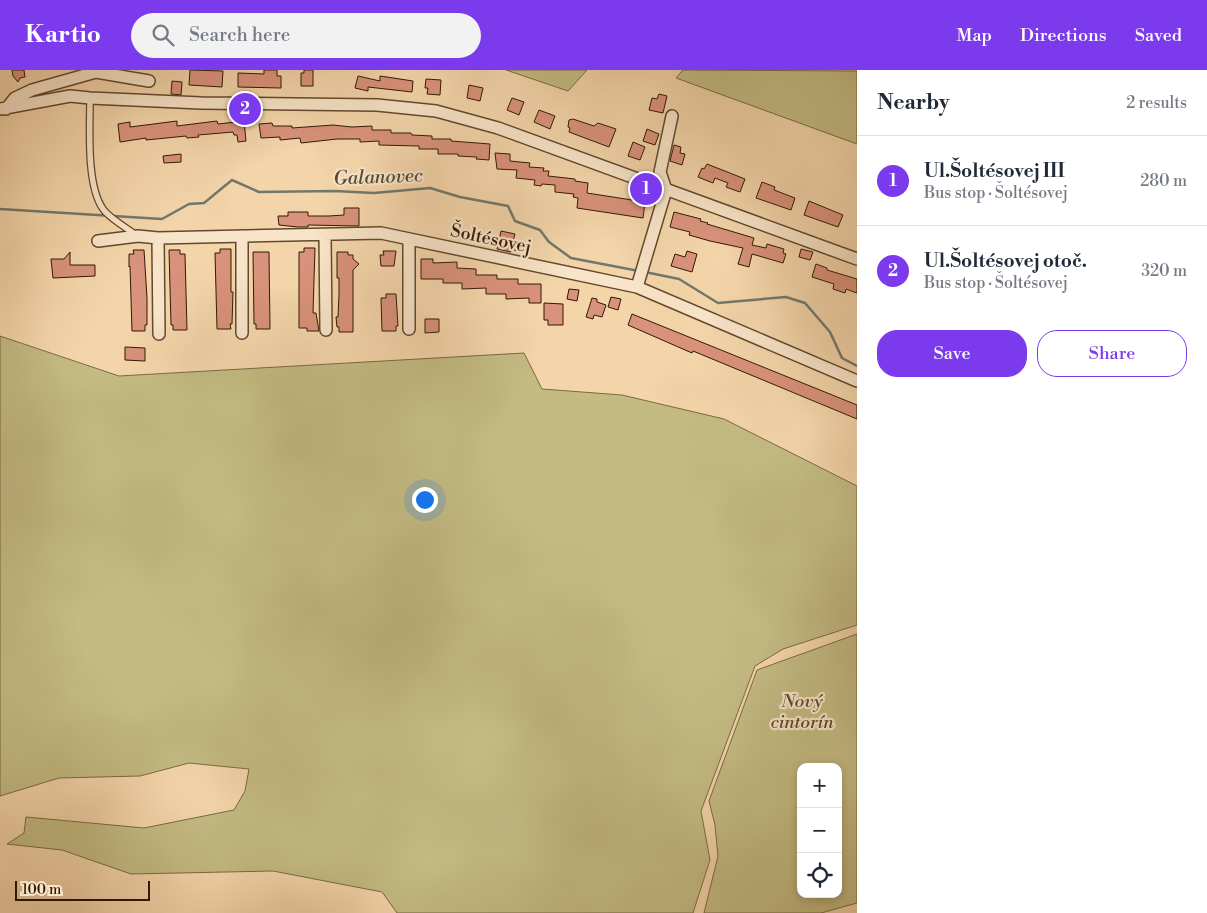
<!DOCTYPE html>
<html lang="en">
<head>
<meta charset="utf-8">
<style>
	body { margin:0; font-family:"Libre Bodoni",serif; background:#f2f2f3; color:#1f2937 }
	.controls { position:absolute; right:15px; bottom:15px; display:grid; overflow:hidden; border-radius:10px; box-shadow:0 2px 8px #0003 }
	.controls button { width:45px; height:45px; display:grid; place-items:center; padding:0; border:0; border-bottom:1px solid #e0e1e3; background:#fff; color:#1f2937; font:25px sans-serif }
	.scale { position:absolute; left:15px; bottom:12px; width:135px; box-sizing:border-box; padding-left:5px; border:2px solid #311904; border-top:0; font-size:14px; line-height:18px; white-space:nowrap; color:#311904; -webkit-text-stroke:4px #f8e4c8; paint-order:stroke }
	.you { position:absolute; left:424px; top:429px; width:18px; height:18px; margin:-12px; border:4px solid #fff; border-radius:50%; background:#1a73e8; box-shadow:0 0 0 8px #1a73e833 }
	.badge { display:grid; place-items:center; width:32px; height:32px; border-radius:50%; background:#7c3aed; color:#fff; font-size:16px; font-weight:700 }
	.pin { position:absolute; translate:-50% -50%; border:2px solid #fff; box-shadow:0 1px 5px #0006 }
	.list { margin:0; padding:0; list-style:none }
	h2 { display:flex; justify-content:space-between; align-items:center; height:65px; margin:0; padding:0 20px; font-size:21px }
	h2 small { font-size:16px; font-weight:400; color:#747a83 }
	.list li { display:grid; grid-template-columns:32px 1fr auto; gap:15px; align-items:center; box-sizing:border-box; height:90px; padding:0 20px; border-top:1px solid #e0e1e3 }
	.list b { display:block; font-size:19px; white-space:nowrap }
	.list p { margin:0; font-size:16px; white-space:nowrap; color:#747a83 }
	.list em { font-size:16px; font-style:normal; color:#747a83 }
	.actions { display:flex; gap:10px; padding:15px 20px }
	.actions a { flex:1; padding:11px 0; border:1px solid #7c3aed; border-radius:20px; text-align:center; font-size:18px; color:#7c3aed }
	.actions .main { background:#7c3aed; color:#fff }
	.icon { flex:none; width:28px; height:28px; fill:none; stroke:currentColor; stroke-width:2; stroke-linecap:round; stroke-linejoin:round }
	.map { position:relative; flex:none; width:857px; height:843px; overflow:hidden }
	header { display:flex; align-items:center; gap:30px; box-sizing:border-box; height:70px; padding:0 25px; background:#7c3aed; color:#fff }
	header strong { font-size:24px }
	nav { display:flex; gap:28px; margin-inline-start:auto; font-size:18px }
	.search { width:350px; height:45px; background:#f2f2f3; display:flex; align-items:center; gap:12px; box-sizing:border-box; padding:0 18px; border-radius:28px; color:#747a83; font-size:19px }
	main { display:flex }
	aside { flex:1; background:#fff }
	.map>svg:first-child { display:block }
</style>
</head>
<body>
<header>
<strong>Kartio</strong>
<div class="search"><svg class="icon" aria-label="search" viewBox="0 0 24 24"><circle cx="10" cy="10" r="6"/><path d="M15 15l6 6"/></svg>Search here</div>
<nav><a>Map</a><a>Directions</a><a>Saved</a></nav>
</header>
<main>
<div class="map">
<svg width="857" height="843" viewBox="0 0 857 843">
	<rect width="100%" height="100%" fill="#f4d5aa"/>
	<filter id="stains"><feTurbulence type="fractalNoise" baseFrequency=".004" numOctaves="4"/><feColorMatrix values="0 0 0 0 .2 0 0 0 0 .09 0 0 0 0 .02 0 0 0 .5 -.17"/></filter>
	<radialGradient id="worn" r=".72"><stop offset=".6" stop-color="#630" stop-opacity="0"/><stop offset="1" stop-color="#630" stop-opacity=".3"/></radialGradient>
	<path fill="#c4bb83" stroke="#7a6a44" fill-rule="evenodd" d="M 506,0 L 587,0 L 568,21 Z
		M 683,0 L 857,1 L 857,74 L 676,8 Z
		M 0,266 L 119,306 L 524,283 L 542,319 L 622,325 L 724,349 L 857,416 L 857,555 L 783,579 L 755,596 L 701,741 L 710,790 L 693,843 L 397,843 L 382,822 L 273,801 L 131,804 L 62,780 L 7,774 L 24,763 L 26,747 L 144,758 L 234,740 L 245,721 L 249,699 L 189,693 L 140,706 L 59,708 L 0,726 Z
		M 857,564 L 857,833 L 821,843 L 704,843 L 718,786 L 715,755 L 709,731 L 757,600 ZM 801,697 L 838,697 L 838,824 L 801,824 Z"/>
	<g fill="none" stroke-linecap="round" stroke-linejoin="round">
		<path stroke="#72786c" stroke-width="2.5" d="M 0,139 L 162,149 L 189,134 L 204,133 L 232,110 L 259,122 L 335,121 L 374,123 L 430,118 L 460,127 L 508,136 L 515,151 L 540,160 L 549,172 L 571,188 L 639,201
			M 645,202 L 679,209 L 718,233 L 786,227 L 805,233 L 830,262 L 842,288 L 857,296"/>
	</g>
	<path fill="#d9927b" stroke="#311904" d="M 12,0 L 24,0 L 25,7 L 20,8 L 18,12 L 13,6 Z
		M 190,0 L 223,1 L 222,17 L 189,15 Z
		M 264,0 L 277,0 L 277,6 L 281,6 L 281,18 L 238,17 L 238,3 L 264,4 Z
		M 304,0 L 313,0 L 313,16 L 301,16 L 301,3 L 304,3 Z
		M 358,6 L 380,11 L 380,6 L 413,11 L 412,22 L 368,17 L 368,21 L 355,18 Z
		M 426,9 L 441,10 L 440,25 L 427,24 L 428,18 L 425,18 Z
		M 172,11 L 182,12 L 181,25 L 171,24 Z
		M 469,15 L 483,18 L 480,31 L 467,28 Z
		M 659,24 L 667,26 L 663,43 L 649,40 L 652,28 L 657,29 Z
		M 512,28 L 524,32 L 519,45 L 507,40 Z
		M 539,40 L 555,46 L 550,59 L 534,52 Z
		M 573,49 L 594,56 L 598,53 L 616,59 L 609,77 L 569,62 L 570,58 L 568,57 L 569,50 Z
		M 177,51 L 177,56 L 217,51 L 218,54 L 244,51 L 246,71 L 238,72 L 237,65 L 234,65 L 233,62 L 198,65 L 199,67 L 187,68 L 186,66 L 146,70 L 146,68 L 120,72 L 118,54 L 130,52 L 130,57 Z
		M 272,53 L 273,56 L 292,56 L 292,58 L 333,55 L 352,57 L 372,56 L 372,60 L 391,60 L 391,63 L 411,63 L 412,65 L 432,66 L 432,69 L 451,69 L 451,71 L 490,74 L 489,90 L 476,89 L 477,87 L 458,86 L 458,84 L 438,84 L 438,79 L 419,79 L 419,76 L 379,75 L 379,71 L 360,72 L 360,69 L 337,69 L 301,73 L 300,68 L 280,70 L 280,67 L 261,68 L 259,54 Z
		M 647,59 L 659,64 L 655,75 L 643,71 Z
		M 633,72 L 645,77 L 640,90 L 628,86 Z
		M 674,75 L 681,77 L 680,83 L 685,84 L 682,95 L 670,91 Z
		M 495,83 L 510,84 L 510,91 L 530,93 L 529,97 L 544,98 L 543,101 L 549,101 L 548,106 L 575,109 L 575,111 L 588,113 L 587,123 L 645,132 L 643,148 L 577,138 L 578,128 L 573,127 L 574,124 L 555,122 L 555,115 L 542,114 L 541,116 L 534,115 L 535,110 L 516,108 L 517,100 L 497,99 Z
		M 181,84 L 181,92 L 164,93 L 163,86 Z
		M 707,94 L 745,109 L 740,122 L 726,117 L 728,113 L 715,108 L 713,113 L 698,107 L 702,98 L 704,99 Z
		M 762,112 L 775,117 L 774,120 L 795,128 L 791,140 L 756,128 Z
		M 809,131 L 843,145 L 838,157 L 804,145 Z
		M 344,138 L 359,138 L 359,156 L 308,155 L 308,157 L 298,157 L 279,155 L 278,146 L 288,146 L 288,142 L 308,142 L 308,146 L 329,146 L 344,145 Z
		M 674,142 L 701,149 L 700,151 L 708,153 L 707,154 L 754,168 L 752,175 L 766,178 L 767,174 L 784,179 L 783,183 L 786,184 L 783,193 L 752,184 L 749,197 L 738,194 L 743,178 L 710,171 L 689,165 L 690,162 L 670,157 Z
		M 501,161 L 515,164 L 513,171 L 520,173 L 518,181 L 511,179 L 511,182 L 497,179 Z
		M 304,178 L 315,178 L 313,243 L 316,243 L 319,261 L 307,261 L 307,258 L 299,258 L 299,182 L 304,182 Z
		M 220,179 L 231,179 L 231,222 L 233,222 L 232,254 L 230,254 L 231,259 L 217,259 L 215,183 L 220,183 Z
		M 801,179 L 813,182 L 810,190 L 799,187 Z
		M 133,180 L 144,180 L 147,228 L 147,255 L 145,255 L 145,261 L 132,261 L 130,196 L 129,197 L 129,184 L 134,184 Z
		M 169,180 L 180,180 L 180,184 L 185,184 L 187,260 L 173,260 L 173,255 L 171,255 Z
		M 383,181 L 396,181 L 394,196 L 381,196 L 380,185 L 384,185 Z
		M 687,181 L 697,184 L 692,202 L 671,196 L 675,184 L 685,187 Z
		M 70,182 L 70,195 L 95,195 L 95,206 L 53,208 L 51,189 L 64,189 Z
		M 253,182 L 269,182 L 270,259 L 256,259 L 256,254 L 254,254 Z
		M 337,182 L 348,182 L 348,185 L 353,185 L 353,189 L 359,194 L 353,200 L 353,262 L 339,262 L 339,257 L 337,257 L 336,247 L 338,247 L 339,225 L 339,208 L 337,208 Z
		M 421,189 L 433,189 L 433,193 L 457,192 L 457,198 L 476,199 L 476,205 L 497,205 L 497,209 L 518,209 L 518,214 L 541,214 L 541,233 L 529,233 L 529,228 L 506,229 L 506,224 L 486,224 L 486,218 L 462,219 L 462,213 L 443,213 L 443,209 L 421,209 Z
		M 816,194 L 827,198 L 827,200 L 857,209 L 857,223 L 846,219 L 845,223 L 833,219 L 834,214 L 812,207 Z
		M 569,219 L 579,220 L 577,231 L 567,229 Z
		M 386,224 L 396,224 L 398,256 L 396,256 L 396,261 L 382,261 L 381,228 L 386,228 Z
		M 611,227 L 621,229 L 618,240 L 608,237 Z
		M 592,228 L 597,229 L 597,232 L 606,235 L 602,247 L 594,245 L 593,249 L 586,247 Z
		M 544,233 L 563,234 L 563,255 L 548,255 L 548,250 L 544,250 Z
		M 632,244 L 857,335 L 857,349 L 693,281 L 692,283 L 628,255 Z
		M 425,249 L 439,249 L 439,262 L 425,263 Z
		M 125,277 L 145,278 L 145,291 L 125,290 Z"/>
	<g fill="none" stroke-linecap="round" stroke-linejoin="round">
		<defs>
			<path id="lane" d="M 90,28 C 90,58 86,115 103,139 C 109,148 127,158 136,165"/>
			<path id="street" d="M 0,39 L 70,26 L 90,28 L 201,33 L 377,35 L 436,41 L 498,58 L 857,189
				M 6,39 L 15,28 L 32,20 L 96,2 L 149,11
				M 325,165 L 326,260
				M 242,166 L 242,263
				M 158,168 L 159,264
				M 409,169 L 409,259
				M 98,171 L 138,166 L 158,168 L 381,163 L 637,217 L 857,311
				M 637,217 L 666,120 L 660,102 L 672,46"/>
		</defs>
		<use href="#lane" stroke="#62482e" stroke-width="8"/>
		<use href="#street" stroke="#62482e" stroke-width="14"/>
		<use href="#lane" stroke="#f8e4c8" stroke-width="5.5"/>
		<use href="#street" stroke="#f8e4c8" stroke-width="11"/>
	</g>
	<g text-anchor="middle" dominant-baseline="central" stroke-width="4.5" stroke-linejoin="round" paint-order="stroke">
		<g font-size="18" fill="#311904" stroke="#f8e4c8">
			<text transform="translate(491 169) rotate(12)">Šoltésovej</text>
		</g>
		<g font-size="18" font-style="italic" fill="#5d4a2a" stroke="#f8e4c8">
			<text x="802" y="631">Nový<tspan x="802" dy="21">cintorín</tspan></text>
		</g>
		<g font-size="19" font-style="italic" fill="#524838" stroke="#f8e4c8">
			<text transform="translate(378 107) rotate(-2)">Galanovec</text>
		</g>
	</g>
	<rect width="100%" height="100%" filter="url(#stains)"/>
	<rect width="100%" height="100%" fill="url(#worn)"/>
</svg>
<div class="controls">
<button>+</button>
<button>−</button>
<button><svg class="icon" aria-label="locate" viewBox="0 0 24 24"><circle cx="12" cy="12" r="6"/><path d="M12 2v4M12 18v4M2 12h4M18 12h4"/></svg></button>
</div>
<div class="scale">100 m</div>
<div class="you"></div>
<div class="pin badge" style="left:646px;top:119px">1</div>
<div class="pin badge" style="left:245px;top:39px">2</div>
</div>
<aside>
<h2>Nearby<small>2 results</small></h2>
<ul class="list">
<li><span class="badge">1</span><div><b>Ul.Šoltésovej III</b><p>Bus stop · Šoltésovej</p></div><em>280 m</em></li>
<li><span class="badge">2</span><div><b>Ul.Šoltésovej otoč.</b><p>Bus stop · Šoltésovej</p></div><em>320 m</em></li>
</ul>
<div class="actions"><a class="main">Save</a><a>Share</a></div>
</aside>
</main>
</body>
</html>
